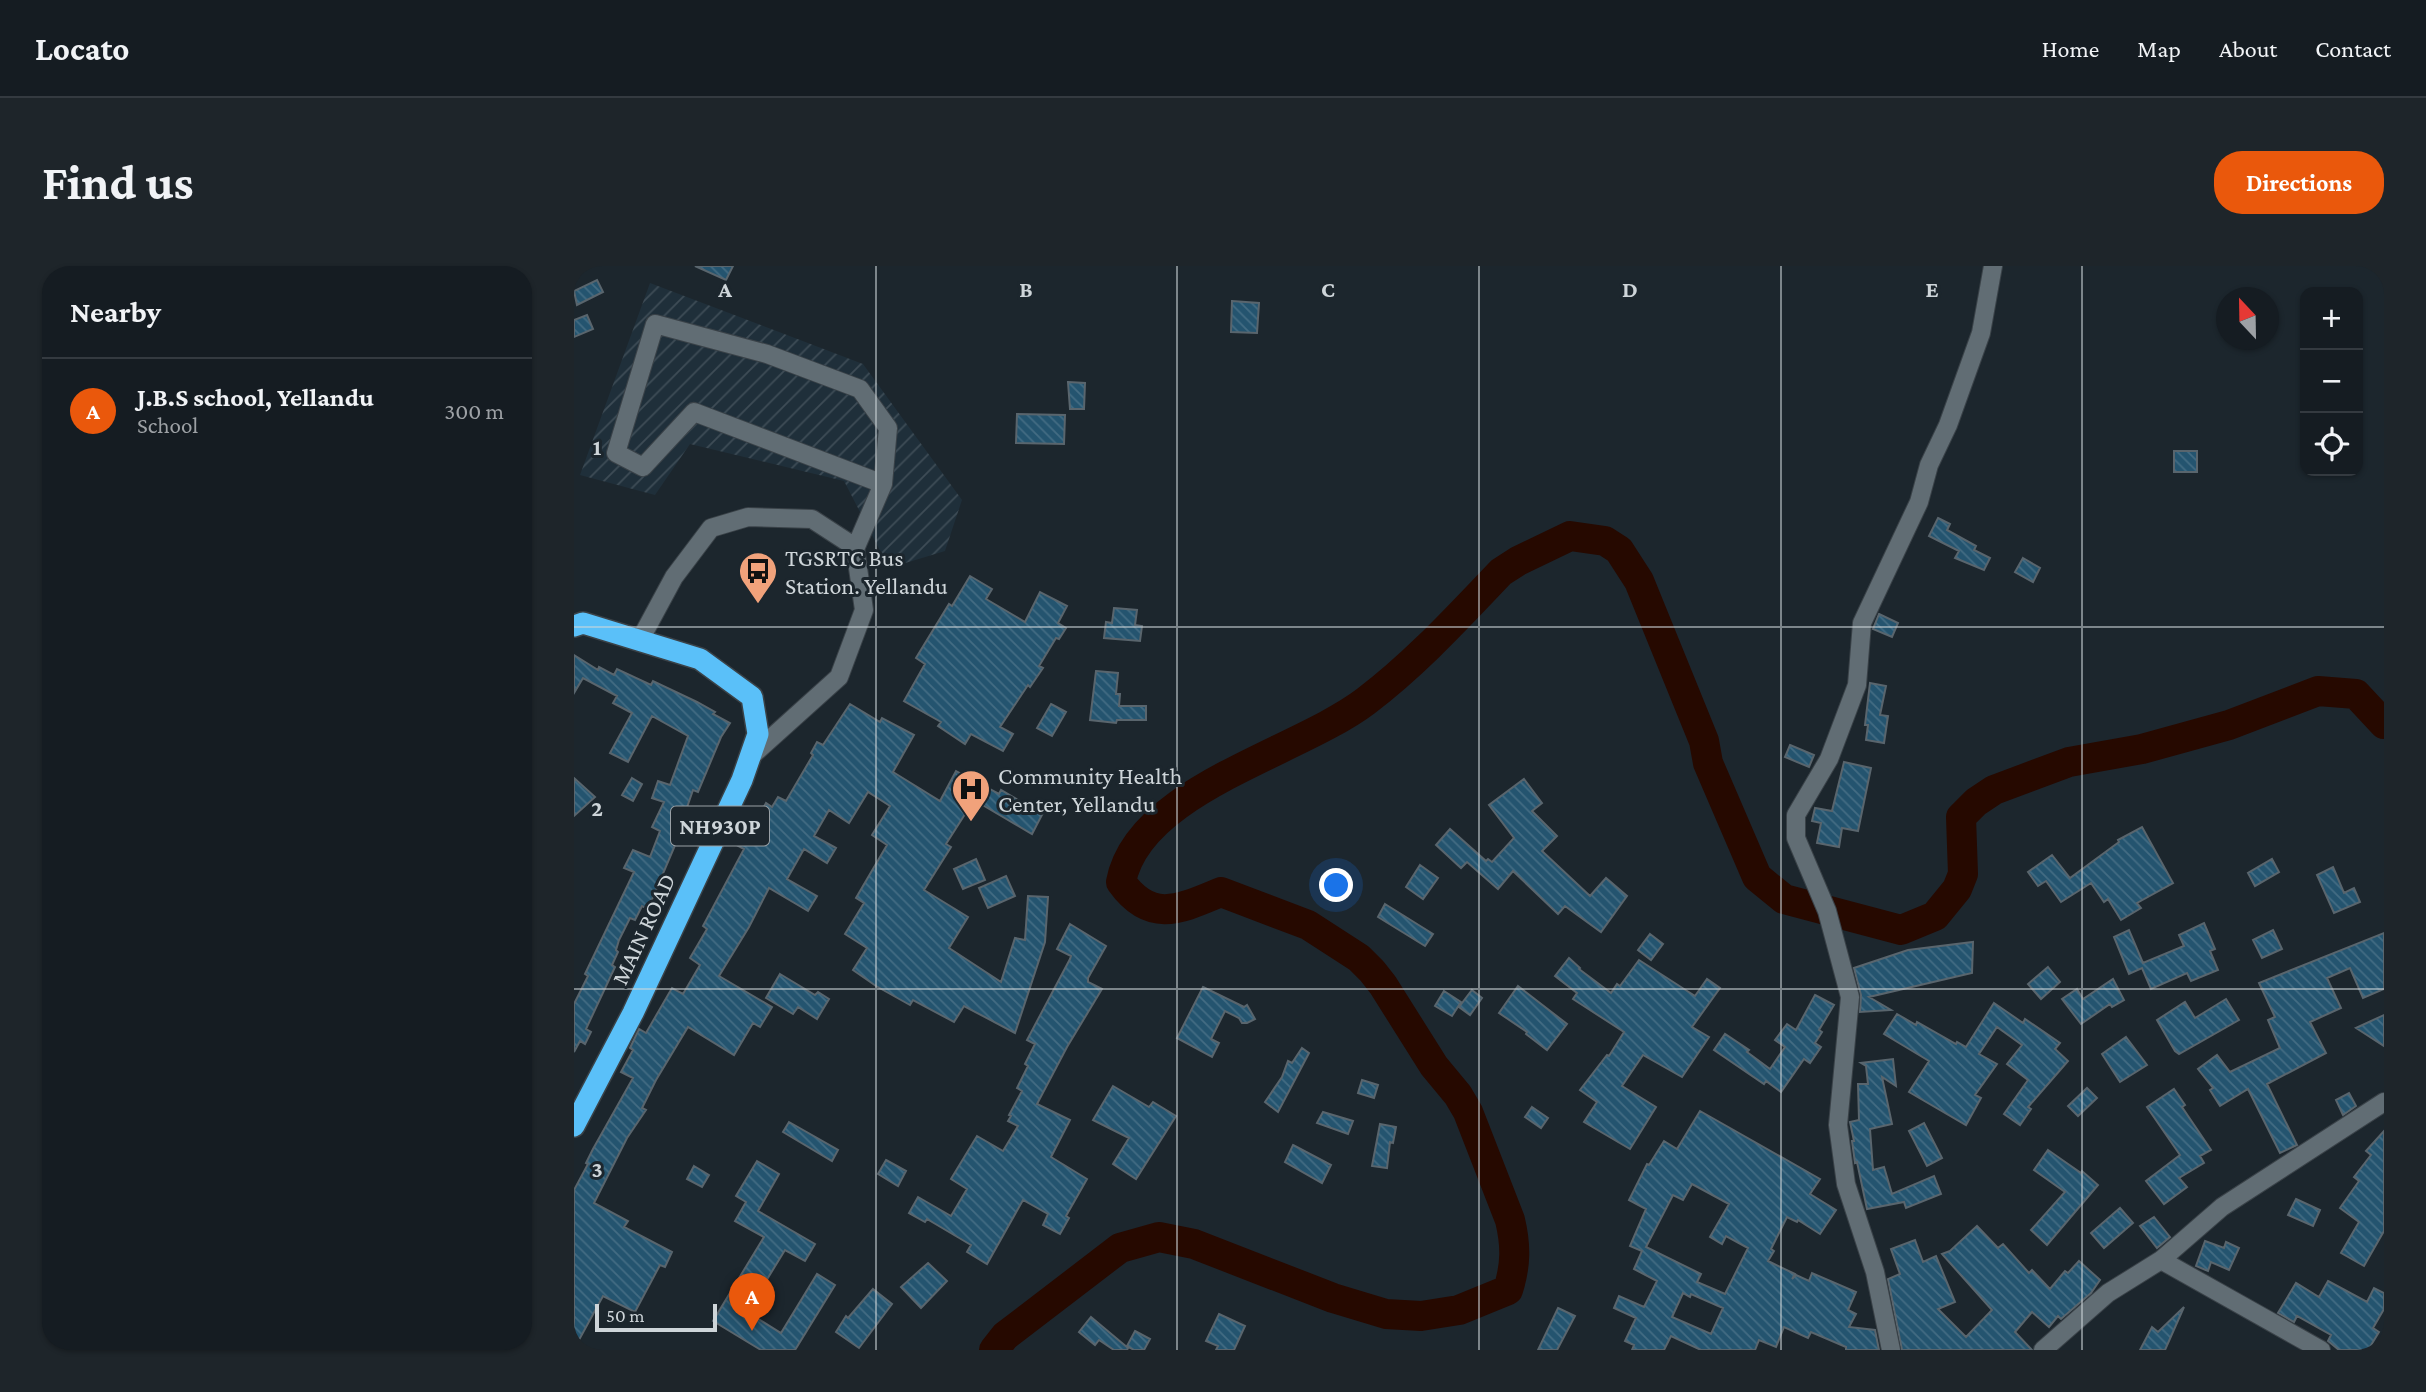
<!DOCTYPE html>
<html lang="en">
<head>
<meta charset="utf-8">
<style>
	body { margin:0; font-family:"Crimson Pro",serif; background:#1e252a; color:#f1f3f6 }
	.controls { position:absolute; right:21px; top:21px; display:grid; overflow:hidden; border-radius:14px; box-shadow:0 2px 5px #0004 }
	.controls button { width:63px; height:63px; display:grid; place-items:center; padding:0; border:0; border-bottom:2px solid #343a40; background:#151c22; color:#f1f3f6; font:35px sans-serif }
	.compass { position:absolute; left:1642px; top:21px; width:63px; height:63px; border-radius:50%; background:#151c22; box-shadow:0 2px 5px #0004; rotate:338deg }
	.scale { position:absolute; left:21px; bottom:18px; width:122px; box-sizing:border-box; padding-left:7px; border:4px solid #ced5d9; border-top:0; font-size:19px; line-height:24px; white-space:nowrap; color:#ced5d9; -webkit-text-stroke:5px #1c262d; paint-order:stroke }
	.you { position:absolute; left:763px; top:620px; width:24px; height:24px; margin:-18px; border:5px solid #fff; border-radius:50%; background:#1a73e8; box-shadow:0 0 0 10px #1a73e833 }
	.badge { display:grid; place-items:center; width:46px; height:46px; border-radius:50%; background:#ea580c; color:#fff; font-size:23px; font-weight:700 }
	.pin { position:absolute; translate:-50% -58px; filter:drop-shadow(0 2px 4px #0008) }
	.pin::after { content:''; position:absolute; top:37px; width:24px; height:21px; background:inherit; clip-path:polygon(0 0,100% 0,50% 100%) }
	.list { margin:0; padding:0; list-style:none }
	h2 { display:flex; justify-content:space-between; align-items:center; height:91px; margin:0; padding:0 28px; font-size:30px }
	h2 small { font-size:23px; font-weight:400; color:#9da1a5 }
	.list li { display:grid; grid-template-columns:46px 1fr auto; gap:21px; align-items:center; box-sizing:border-box; height:105px; padding:0 28px; border-top:2px solid #343a40 }
	.list b { display:block; font-size:26px; white-space:nowrap }
	.list p { margin:0; font-size:23px; white-space:nowrap; color:#9da1a5 }
	.list em { font-size:23px; font-style:normal; color:#9da1a5 }
	.icon { flex:none; width:38px; height:38px; fill:none; stroke:currentColor; stroke-width:2; stroke-linecap:round; stroke-linejoin:round }
	.map { position:relative; flex:none; width:1810px; height:1084px; overflow:hidden; border-radius:28px }
	header { display:flex; align-items:center; gap:42px; box-sizing:border-box; height:98px; padding:0 35px; background:#151c22; border-bottom:2px solid #343a40 }
	header strong { font-size:33px }
	nav { display:flex; gap:38px; margin-inline-start:auto; font-size:24px }
	.intro { display:flex; align-items:center; justify-content:space-between; box-sizing:border-box; height:168px; padding:0 42px }
	h1 { margin:0; font-size:49px }
	.button { padding:18px 32px; border-radius:28px; background:#ea580c; color:#fff; font-size:24px; font-weight:700 }
	main { display:flex; gap:42px; padding:0 42px }
	aside { flex:1; background:#151c22; border-radius:28px; box-shadow:0 2px 5px #0004 }
	.map>svg:first-child { display:block }
</style>
</head>
<body>
<header>
<strong>Locato</strong>
<nav><a>Home</a><a>Map</a><a>About</a><a>Contact</a></nav>
</header>
<div class="intro"><h1>Find us</h1><a class="button">Directions</a></div>
<main>
<aside>
<h2>Nearby<small></small></h2>
<ul class="list">
<li><span class="badge">A</span><div><b>J.B.S school, Yellandu</b><p>School</p></div><em>300 m</em></li>
</ul>
</aside>
<div class="map">
<svg width="1810" height="1084" viewBox="0 0 1810 1084">
	<defs>
		<pattern id="industrial-furrows" width="10" height="10" patternUnits="userSpaceOnUse" patternTransform="scale(1.75)"><rect width="10" height="10" fill="#1f2f3a"/><path d="M-1 1l2-2M0 10L10 0M9 11l2-2" fill="none" stroke="#3e4c56"/></pattern>
		<pattern id="building-back-hatch" width="6" height="6" patternUnits="userSpaceOnUse" patternTransform="scale(1.75)"><rect width="6" height="6" fill="#24546f"/><path d="M-1 5l2 2M0 0l6 6M5-1l2 2" fill="none" stroke="#436c83"/></pattern>
	</defs>
	<rect width="100%" height="100%" fill="#1c262d"/>
	<path fill="url(#industrial-furrows)" d="M 76,17 L 289,98 L 388,234 L 371,285 L 315,302 L 270,215 L 116,178 L 81,229 L 6,209 Z"/>
	<g fill="none" stroke-linecap="round" stroke-linejoin="round">
		<path stroke="#260900" stroke-width="30" d="M 420,1084 L 431,1070 L 546,982 L 585,971 L 620,978 L 759,1032 L 812,1048 L 847,1050 L 885,1044 L 934,1024 C 942,999 942,979 936,954 L 894,846 L 884,829 L 860,800 L 809,719 L 798,705 L 785,692 L 734,659 L 647,626 C 606,643 577,658 547,616 C 564,524 724,487 792,435 C 842,397 884,351 927,306 L 944,295 L 996,270 L 1031,275 L 1045,284 L 1065,315 L 1130,475 L 1134,497 L 1183,611 L 1210,633 L 1327,664 L 1361,650 L 1383,623 L 1389,608 L 1387,551 L 1402,536 L 1420,524 L 1495,496 L 1568,483 L 1655,459 L 1744,425 L 1782,428 L 1810,458"/>
	</g>
	<path fill="url(#building-back-hatch)" stroke="#59656d" stroke-width="2" fill-rule="evenodd" d="M 121,0 L 159,0 L 152,14 Z
		M 23,14 L 29,26 L 3,39 L 0,25 Z
		M 658,35 L 685,37 L 683,67 L 657,66 Z
		M 13,49 L 19,63 L 0,71 L 0,54 Z
		M 494,116 L 511,117 L 510,143 L 496,143 Z
		M 443,148 L 491,149 L 490,178 L 442,177 Z
		M 1600,185 L 1623,185 L 1623,206 L 1600,206 Z
		M 1364,252 L 1376,258 L 1373,264 L 1402,280 L 1400,284 L 1416,292 L 1410,304 L 1381,292 L 1385,285 L 1355,270 Z
		M 1449,292 L 1466,302 L 1459,316 L 1441,306 Z
		M 396,310 L 418,323 L 412,333 L 451,356 L 466,326 L 493,340 L 484,357 L 492,362 L 485,373 L 482,372 L 465,400 L 469,402 L 456,421 L 454,419 L 426,461 L 439,468 L 429,485 L 397,468 L 391,478 L 364,460 L 367,456 L 330,435 L 351,398 L 342,392 L 375,338 L 378,340 Z
		M 540,342 L 563,344 L 561,359 L 568,360 L 566,375 L 530,372 L 532,356 L 538,357 Z
		M 1305,348 L 1324,357 L 1318,371 L 1299,363 Z
		M 0,389 L 24,404 L 25,401 L 40,409 L 43,403 L 77,419 L 79,415 L 123,436 L 141,446 L 139,448 L 156,457 L 147,471 L 124,526 L 119,524 L 110,550 L 113,551 L 74,643 L 68,640 L 61,654 L 56,652 L 45,674 L 42,684 L 44,686 L 38,699 L 41,701 L 12,763 L 17,766 L 11,778 L 6,775 L 0,786 L 0,738 L 14,710 L 11,708 L 60,606 L 50,602 L 59,584 L 76,591 L 86,565 L 78,561 L 90,536 L 78,532 L 84,515 L 96,519 L 114,470 L 78,450 L 54,496 L 36,487 L 58,447 L 39,437 L 43,430 L 9,412 L 0,427 Z
		M 522,405 L 544,407 L 542,428 L 546,428 L 545,440 L 572,440 L 572,454 L 543,454 L 542,457 L 516,454 Z
		M 1296,417 L 1312,420 L 1306,449 L 1314,450 L 1310,477 L 1292,474 L 1294,459 L 1291,459 Z
		M 276,438 L 306,456 L 308,452 L 340,469 L 319,506 L 366,535 L 382,505 L 425,528 L 427,524 L 456,541 L 457,538 L 470,545 L 458,568 L 400,534 L 372,578 L 377,581 L 350,624 L 394,651 L 375,682 L 427,716 L 441,672 L 451,674 L 454,630 L 474,631 L 471,676 L 441,767 L 390,740 L 380,756 L 339,734 L 336,739 L 302,720 L 279,704 L 293,682 L 271,668 L 290,637 L 282,632 L 313,579 L 298,569 L 316,540 L 294,526 L 275,557 L 255,544 L 240,570 L 262,582 L 253,597 L 230,583 L 213,613 L 243,630 L 234,645 L 195,622 L 175,661 L 145,710 L 198,741 L 186,761 L 179,757 L 160,789 L 114,761 L 82,814 L 68,842 L 72,844 L 53,872 L 20,937 L 54,955 L 50,961 L 98,986 L 91,1001 L 86,999 L 61,1046 L 29,1030 L 0,1083 L 0,924 L 14,898 L 12,897 L 19,883 L 59,812 L 47,806 L 59,784 L 56,782 L 65,763 L 72,767 L 98,722 L 109,728 L 126,699 L 116,692 L 133,663 L 129,660 L 170,583 L 159,577 L 174,550 L 182,555 L 192,537 L 198,541 L 204,531 L 212,535 L 239,489 L 237,487 L 243,476 L 249,479 Z
		M 477,438 L 492,446 L 478,470 L 463,462 Z
		M 1216,479 L 1240,489 L 1235,501 L 1211,491 Z
		M 1270,496 L 1297,502 L 1284,565 L 1268,562 L 1265,581 L 1243,577 L 1247,557 L 1238,555 L 1241,542 L 1258,545 Z
		M 0,512 L 21,531 L 0,550 Z
		M 58,512 L 68,518 L 59,535 L 48,529 Z
		M 950,513 L 968,537 L 958,545 L 983,570 L 968,585 L 1016,630 L 1032,612 L 1053,630 L 1027,666 L 991,640 L 984,648 L 939,605 L 924,623 L 893,596 L 887,602 L 862,579 L 876,563 L 912,595 L 914,593 L 918,596 L 940,572 L 915,539 Z
		M 1568,561 L 1599,617 L 1563,637 L 1567,642 L 1547,654 L 1534,633 L 1530,636 L 1517,617 L 1487,636 L 1472,615 L 1464,620 L 1454,606 L 1478,589 L 1496,612 L 1545,576 L 1544,574 Z
		M 402,593 L 411,614 L 389,623 L 380,603 Z
		M 1698,593 L 1705,606 L 1681,620 L 1674,607 Z
		M 846,599 L 864,612 L 849,633 L 832,621 Z
		M 1759,601 L 1770,627 L 1780,622 L 1786,636 L 1760,647 L 1743,609 Z
		M 432,610 L 441,630 L 414,642 L 405,622 Z
		M 811,638 L 859,668 L 851,680 L 804,651 Z
		M 1630,657 L 1641,683 L 1636,685 L 1644,704 L 1617,715 L 1613,707 L 1577,723 L 1568,702 L 1555,708 L 1540,671 L 1555,664 L 1569,697 L 1610,680 L 1605,669 Z
		M 496,658 L 532,680 L 514,712 L 514,716 L 528,723 L 493,781 L 463,838 L 496,854 L 477,891 L 513,913 L 492,950 L 495,952 L 486,968 L 469,959 L 474,948 L 449,934 L 413,998 L 393,986 L 397,979 L 353,953 L 351,956 L 335,947 L 344,931 L 377,950 L 393,923 L 377,913 L 403,870 L 429,885 L 444,860 L 434,855 L 437,850 L 435,849 L 448,825 L 443,822 L 454,800 L 451,798 L 461,778 L 453,774 L 496,693 L 497,690 L 483,683 Z
		M 1699,664 L 1708,683 L 1688,692 L 1679,674 Z
		M 1810,667 L 1810,723 L 1789,732 L 1776,702 L 1753,712 L 1767,742 L 1736,756 L 1752,787 L 1693,818 L 1723,879 L 1706,887 L 1674,823 L 1646,840 L 1636,824 L 1639,822 L 1624,803 L 1643,789 L 1656,806 L 1706,782 L 1694,754 L 1701,751 L 1685,717 Z
		M 1076,668 L 1089,678 L 1077,694 L 1064,684 Z
		M 1399,676 L 1398,707 L 1295,731 L 1317,744 L 1286,746 L 1287,729 L 1280,702 L 1334,684 Z
		M 995,692 L 1006,702 L 1005,703 L 1037,727 L 1043,718 L 1046,720 L 1065,694 L 1121,730 L 1133,713 L 1146,722 L 1118,761 L 1135,771 L 1108,811 L 1069,789 L 1048,820 L 1082,841 L 1056,883 L 1010,856 L 1023,836 L 1006,824 L 1033,789 L 1035,790 L 1050,766 L 999,733 L 1003,727 L 981,710 Z
		M 1474,701 L 1486,716 L 1467,733 L 1454,718 Z
		M 206,708 L 241,729 L 244,726 L 255,733 L 243,753 L 224,741 L 219,748 L 192,732 Z
		M 1539,713 L 1550,734 L 1538,741 L 1536,738 L 1507,758 L 1488,733 L 1503,723 L 1509,733 Z
		M 944,720 L 993,758 L 973,784 L 952,768 L 953,766 L 925,747 Z
		M 629,721 L 670,741 L 673,739 L 681,753 L 673,757 L 668,757 L 665,752 L 651,745 L 637,773 L 645,777 L 638,791 L 603,772 Z
		M 898,724 L 908,732 L 896,749 L 885,741 Z
		M 870,725 L 887,736 L 878,750 L 861,740 Z
		M 1241,729 L 1260,739 L 1245,764 L 1248,766 L 1241,777 L 1247,781 L 1236,797 L 1230,793 L 1207,826 L 1192,815 L 1190,818 L 1140,784 L 1151,768 L 1175,784 L 1173,786 L 1196,803 L 1211,781 L 1201,774 L 1213,758 L 1222,764 Z
		M 1652,733 L 1665,754 L 1605,788 L 1601,785 L 1583,754 L 1611,736 L 1621,752 Z
		M 1420,737 L 1449,757 L 1451,753 L 1486,777 L 1481,783 L 1494,795 L 1454,841 L 1457,843 L 1446,859 L 1430,848 L 1454,814 L 1433,798 L 1448,779 L 1423,761 L 1405,788 L 1423,798 L 1401,829 L 1407,832 L 1392,859 L 1335,826 L 1355,795 L 1310,768 L 1323,748 L 1342,759 L 1343,756 L 1382,778 L 1383,776 L 1392,781 Z
		M 1810,749 L 1810,780 L 1782,762 Z
		M 1552,771 L 1573,799 L 1546,816 L 1528,788 Z
		M 728,782 L 735,787 L 704,846 L 691,836 L 708,811 L 714,795 L 718,797 Z
		M 1319,793 L 1322,820 L 1308,811 L 1318,858 L 1296,863 L 1299,904 L 1310,901 L 1318,928 L 1360,910 L 1367,928 L 1332,942 L 1330,936 L 1293,943 L 1283,896 L 1281,897 L 1278,875 L 1280,875 L 1276,856 L 1285,854 L 1284,818 L 1294,818 L 1292,800 L 1287,797 Z
		M 788,814 L 804,819 L 800,832 L 784,827 Z
		M 539,820 L 575,841 L 579,836 L 602,850 L 562,913 L 539,898 L 555,872 L 519,854 Z
		M 1513,822 L 1523,832 L 1504,850 L 1494,840 Z
		M 1600,823 L 1611,839 L 1608,841 L 1637,884 L 1626,890 L 1630,897 L 1605,912 L 1613,921 L 1590,938 L 1572,915 L 1606,889 L 1573,841 Z
		M 1775,827 L 1782,840 L 1769,849 L 1762,834 Z
		M 958,841 L 974,852 L 967,862 L 951,851 Z
		M 1126,845 L 1246,913 L 1236,928 L 1262,944 L 1246,968 L 1224,954 L 1223,956 L 1213,951 L 1197,983 L 1200,985 L 1194,995 L 1221,1008 L 1218,1013 L 1222,1009 L 1235,1015 L 1238,1007 L 1282,1026 L 1274,1044 L 1282,1048 L 1275,1061 L 1301,1064 L 1305,1084 L 1272,1084 L 1272,1081 L 1237,1066 L 1234,1072 L 1210,1061 L 1202,1081 L 1185,1074 L 1181,1084 L 1127,1084 L 1097,1070 L 1090,1084 L 1058,1084 L 1060,1079 L 1051,1075 L 1062,1052 L 1040,1042 L 1045,1030 L 1070,1041 L 1083,1015 L 1060,1003 L 1068,985 L 1056,980 L 1072,943 L 1055,934 L 1073,898 L 1075,899 L 1090,875 L 1103,883 ZM 1118,918 L 1155,938 L 1136,971 L 1148,978 L 1152,970 L 1174,982 L 1151,1028 L 1123,1016 L 1127,1008 L 1072,981 L 1099,929 L 1109,934 ZM 1109,1027 L 1116,1031 L 1117,1028 L 1149,1042 L 1137,1068 L 1098,1051 Z
		M 749,846 L 779,855 L 774,868 L 743,857 Z
		M 215,856 L 264,884 L 258,895 L 209,866 Z
		M 1350,857 L 1368,892 L 1353,900 L 1335,865 Z
		M 806,858 L 822,861 L 819,877 L 816,876 L 813,902 L 798,900 Z
		M 1810,865 L 1810,965 L 1790,1000 L 1767,987 L 1785,956 L 1766,942 L 1785,915 L 1780,911 L 1797,889 L 1792,885 Z
		M 719,879 L 757,899 L 748,917 L 711,896 Z
		M 1474,884 L 1507,907 L 1508,905 L 1524,919 L 1473,979 L 1457,964 L 1491,926 L 1460,904 Z
		M 312,894 L 332,905 L 324,920 L 304,908 Z
		M 183,895 L 205,908 L 184,945 L 241,978 L 231,995 L 211,984 L 173,1046 L 207,1067 L 243,1008 L 261,1019 L 221,1084 L 187,1084 L 139,1055 L 190,971 L 161,955 L 172,936 L 162,930 Z
		M 120,900 L 135,909 L 128,921 L 113,913 Z
		M 1722,933 L 1746,944 L 1739,960 L 1714,949 Z
		M 1546,942 L 1559,957 L 1530,982 L 1517,967 Z
		M 1580,951 L 1596,971 L 1583,982 L 1566,960 Z
		M 1403,960 L 1424,982 L 1429,978 L 1455,1007 L 1458,1004 L 1476,1023 L 1491,1005 L 1494,1007 L 1505,995 L 1526,1014 L 1517,1027 L 1487,1053 L 1484,1050 L 1475,1061 L 1458,1046 L 1441,1066 L 1458,1084 L 1328,1084 L 1314,1013 L 1326,1008 L 1317,983 L 1341,974 L 1349,996 L 1362,990 L 1381,1036 L 1364,1043 L 1392,1071 L 1418,1044 L 1368,988 L 1376,985 Z
		M 1631,975 L 1650,982 L 1652,976 L 1665,982 L 1655,1004 L 1637,996 L 1634,1005 L 1622,1000 Z
		M 354,997 L 373,1015 L 347,1042 L 327,1021 Z
		M 1754,1015 L 1793,1036 L 1800,1022 L 1810,1027 L 1810,1043 L 1799,1062 L 1805,1066 L 1794,1084 L 1765,1084 L 1754,1075 L 1757,1069 L 1723,1050 L 1720,1056 L 1704,1047 L 1722,1017 L 1745,1031 Z
		M 299,1023 L 318,1038 L 285,1082 L 262,1066 L 272,1050 L 274,1052 Z
		M 1610,1041 L 1591,1084 L 1566,1084 L 1578,1061 L 1584,1066 Z
		M 984,1042 L 1001,1050 L 983,1084 L 964,1084 Z
		M 645,1048 L 671,1060 L 660,1084 L 642,1084 L 644,1080 L 632,1075 Z
		M 517,1051 L 554,1082 L 553,1084 L 540,1084 L 525,1074 L 521,1079 L 505,1066 Z
		M 561,1065 L 576,1073 L 570,1084 L 560,1084 L 553,1080 Z"/>
	<g fill="none" stroke-linecap="round" stroke-linejoin="round">
		<defs>
			<path id="minor" d="M 281,283 L 309,218 L 120,146 L 69,201 L 42,187 L 81,58 L 193,88 L 286,123 L 314,162 L 309,218
				M 66,374 L 100,311 L 137,262 L 174,251 L 238,253 L 281,281 L 290,344 L 265,411 L 175,492
				M 1587,994 L 1747,1084
				M 1317,1084 L 1301,1006 L 1272,918 L 1264,859 L 1276,731 L 1253,645 L 1222,572 L 1222,549 L 1255,493 L 1283,419 L 1288,357 L 1345,236 L 1355,199 L 1374,159 L 1407,67 L 1419,0
				M 1469,1084 L 1534,1027 L 1587,994 L 1648,941 L 1810,836"/>
			<path id="highway" d="M 0,360 L 9,357 L 126,393 L 178,431 L 184,468 L 168,514 L 59,747 L 0,860"/>
		</defs>
		<use href="#minor" stroke="#3a4248" stroke-width="20"/>
		<use href="#highway" stroke="#3a4248" stroke-width="24"/>
		<use href="#minor" stroke="#616d74" stroke-width="18"/>
		<use href="#highway" stroke="#5ac0f9" stroke-width="21"/>
	</g>
	<path fill="none" stroke="#ced5d9" stroke-width="2" stroke-opacity="0.55" d="M 302,0 L 302,1084M 603,0 L 603,1084M 905,0 L 905,1084M 1207,0 L 1207,1084M 1508,0 L 1508,1084M 0,361 L 1810,361M 0,723 L 1810,723"/>
	<defs>
		<symbol id="bus-pin" viewBox="-11 -11 22 30"><path d="M0 17L-7.5 6A9.5 9.5 0 1 1 7.5 6Z" fill="#f1a27b" stroke="#1c262d"/><path d="M-5-6H5V4H4V6H2V4H-2V6H-4V4H-5ZM-3.5-4V0h7V-4ZM-3.5 1.2v1.5H-2V1.2ZM2 1.2v1.5H3.5V1.2Z" fill="#111"/></symbol>
		<symbol id="hospital-pin" viewBox="-11 -11 22 30"><path d="M0 17L-7.5 6A9.5 9.5 0 1 1 7.5 6Z" fill="#f1a27b" stroke="#1c262d"/><path d="M-5-5h3v3.5h4V-5h3V5h-3V1.5h-4V5h-3Z" fill="#111"/></symbol>
	</defs>
	<g fill-rule="evenodd">
		<use href="#bus-pin" x="162" y="283" width="44" height="60"/>
		<use href="#hospital-pin" x="375" y="501" width="44" height="60"/>
	</g>
	<g text-anchor="middle" dominant-baseline="central" stroke-width="6" stroke-linejoin="round" paint-order="stroke">
		<rect fill="#1c262d" stroke="#99a0a5" stroke-width="2" x="97" y="540.5" width="98" height="39" rx="5"/>
		<g font-size="23" font-weight="bold" fill="#ced5d9">
			<text x="146" y="560">NH930P</text>
		</g>
		<g font-size="24" fill="#ced5d9" stroke="#1c262d" text-anchor="start">
			<text x="211" y="291">TGSRTC Bus<tspan x="211" dy="28">Station. Yellandu</tspan></text>
			<text x="424" y="509">Community Health<tspan x="424" dy="28">Center, Yellandu</tspan></text>
		</g>
		<g font-size="24" fill="#ced5d9" stroke="#1c262d">
			<text transform="translate(69 663) rotate(-65)">MAIN ROAD</text>
		</g>
	</g>
	<g font-size="23" text-anchor="middle" font-weight="bold" fill="#ced5d9" stroke="#1c262d" stroke-width="6" stroke-linejoin="round" paint-order="stroke">
		<text x="151" y="31">A</text>
		<text x="452" y="31">B</text>
		<text x="754" y="31">C</text>
		<text x="1056" y="31">D</text>
		<text x="1358" y="31">E</text>
		<text x="23" y="189">1</text>
		<text x="23" y="550">2</text>
		<text x="23" y="911">3</text>
	</g>
</svg>
<div class="controls">
<button>+</button>
<button>−</button>
<button><svg class="icon" aria-label="locate" viewBox="0 0 24 24"><circle cx="12" cy="12" r="6"/><path d="M12 2v4M12 18v4M2 12h4M18 12h4"/></svg></button>
</div>
<svg class="compass" viewBox="-18 -18 36 36"><path d="M0-13l5 13h-10z" fill="#e53935"/><path d="M0 13l5-13h-10z" fill="#9da1a5"/></svg>
<div class="scale">50 m</div>
<div class="you"></div>
<div class="pin badge" style="left:178px;top:1065px">A</div>
</div>
</main>
</body>
</html>
